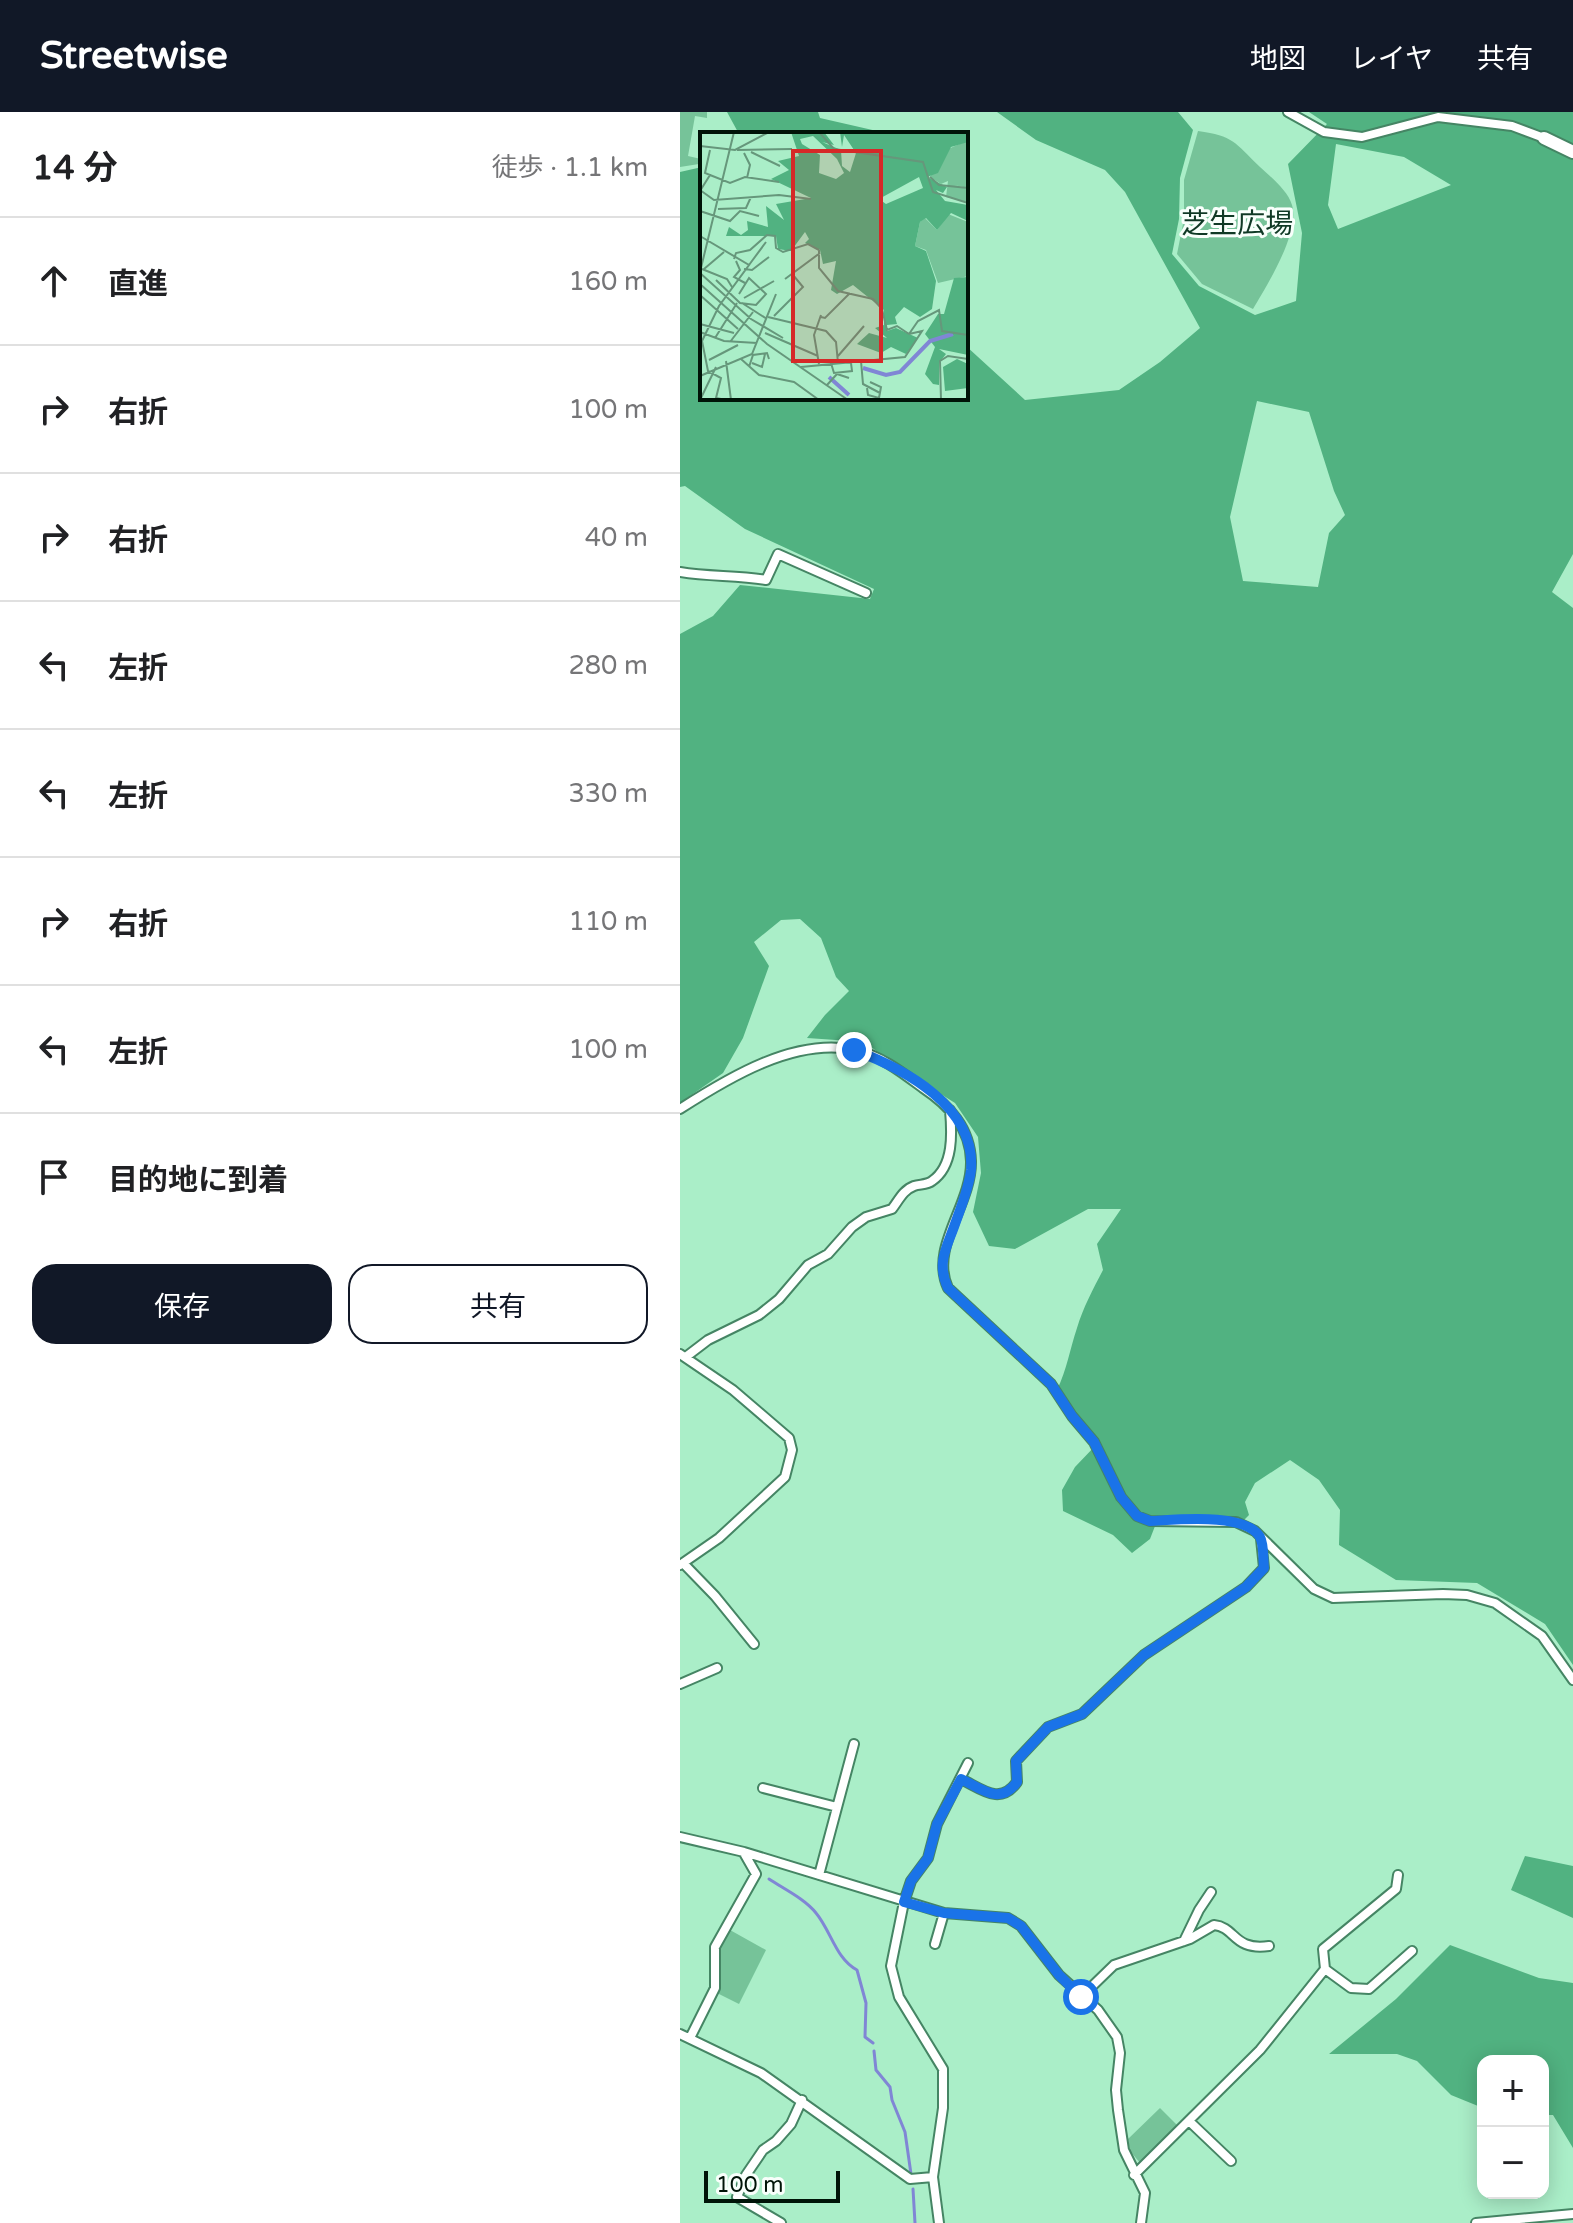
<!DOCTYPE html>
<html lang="ja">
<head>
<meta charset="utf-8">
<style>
	body { margin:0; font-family:"Varela Round","Noto Sans JP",sans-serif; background:#f6f6f6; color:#202124 }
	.controls { position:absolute; right:24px; bottom:24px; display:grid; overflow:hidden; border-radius:16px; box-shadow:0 4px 20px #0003 }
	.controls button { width:72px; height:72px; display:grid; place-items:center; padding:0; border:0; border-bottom:2px solid #e0e0e0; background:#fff; color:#202124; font:40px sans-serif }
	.scale { position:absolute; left:24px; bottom:20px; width:136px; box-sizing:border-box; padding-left:8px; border:4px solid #001408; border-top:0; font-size:22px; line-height:28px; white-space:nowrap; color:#001408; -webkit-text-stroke:6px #f8fffb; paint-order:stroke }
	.stop { position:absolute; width:24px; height:24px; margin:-18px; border:6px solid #1a73e8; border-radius:50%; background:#fff }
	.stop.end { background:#1a73e8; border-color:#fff; box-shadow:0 2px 8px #0008 }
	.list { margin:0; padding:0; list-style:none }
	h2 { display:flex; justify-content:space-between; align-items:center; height:104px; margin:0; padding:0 32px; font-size:34px }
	h2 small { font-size:26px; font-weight:400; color:#757577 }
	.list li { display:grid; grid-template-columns:52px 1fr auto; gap:24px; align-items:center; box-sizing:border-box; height:128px; padding:0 32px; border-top:2px solid #e0e0e0 }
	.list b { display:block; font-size:30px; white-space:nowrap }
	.list em { font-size:26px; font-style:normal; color:#757577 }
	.actions { display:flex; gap:16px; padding:24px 32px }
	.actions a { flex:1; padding:18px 0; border:2px solid #111827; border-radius:24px; text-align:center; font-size:28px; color:#111827 }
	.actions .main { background:#111827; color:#fff }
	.icon { flex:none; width:44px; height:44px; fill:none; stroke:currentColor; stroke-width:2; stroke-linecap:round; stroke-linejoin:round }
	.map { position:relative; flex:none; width:893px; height:2111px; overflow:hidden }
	header { display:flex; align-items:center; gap:48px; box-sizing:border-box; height:112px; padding:0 40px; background:#111827; color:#fff }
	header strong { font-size:38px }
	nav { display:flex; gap:44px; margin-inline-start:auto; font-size:28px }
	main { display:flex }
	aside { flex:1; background:#fff }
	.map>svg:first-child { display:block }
</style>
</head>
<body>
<header>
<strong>Streetwise</strong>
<nav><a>地図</a><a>レイヤ</a><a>共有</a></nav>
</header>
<main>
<aside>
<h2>14 分<small>徒歩 · 1.1 km</small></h2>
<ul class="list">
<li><svg class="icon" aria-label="ahead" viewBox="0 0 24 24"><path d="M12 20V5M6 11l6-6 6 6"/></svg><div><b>直進</b></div><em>160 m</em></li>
<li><svg class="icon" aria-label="right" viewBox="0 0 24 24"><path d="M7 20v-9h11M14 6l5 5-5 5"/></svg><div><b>右折</b></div><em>100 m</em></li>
<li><svg class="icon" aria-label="right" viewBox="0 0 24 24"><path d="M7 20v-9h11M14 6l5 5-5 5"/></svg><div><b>右折</b></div><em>40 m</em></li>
<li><svg class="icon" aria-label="left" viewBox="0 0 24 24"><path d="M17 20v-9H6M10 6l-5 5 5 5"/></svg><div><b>左折</b></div><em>280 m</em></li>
<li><svg class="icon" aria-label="left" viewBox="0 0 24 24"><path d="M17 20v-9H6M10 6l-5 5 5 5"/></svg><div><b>左折</b></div><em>330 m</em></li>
<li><svg class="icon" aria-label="right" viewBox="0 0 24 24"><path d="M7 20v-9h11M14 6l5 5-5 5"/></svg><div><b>右折</b></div><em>110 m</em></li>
<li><svg class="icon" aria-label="left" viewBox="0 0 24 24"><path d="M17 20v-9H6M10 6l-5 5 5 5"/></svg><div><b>左折</b></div><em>100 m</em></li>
<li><svg class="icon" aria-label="arrive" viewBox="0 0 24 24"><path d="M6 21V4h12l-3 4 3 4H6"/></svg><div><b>目的地に到着</b></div></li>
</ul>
<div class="actions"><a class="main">保存</a><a>共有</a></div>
</aside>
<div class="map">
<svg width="893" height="2111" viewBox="0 0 893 2111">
	<rect width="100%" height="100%" fill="#aaeec8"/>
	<path fill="#76c399" d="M 0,0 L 27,0 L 27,6 L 15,4 L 8,44 L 21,47 L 19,52 L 0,55 Z
		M 518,19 C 554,24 554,30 580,55 C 591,65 608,79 612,93 C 620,121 587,173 573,197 L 522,172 L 497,142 L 504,107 L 504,68 Z
		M 50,1818 L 86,1838 L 59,1892 L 37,1881 L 40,1836 Z
		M 480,1996 L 498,2014 L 461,2052 L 450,2039 L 448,2027 Z"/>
	<path fill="#51b281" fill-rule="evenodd" d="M 47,0 L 138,0 L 140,6 L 210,22 L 59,22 Z
		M 317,0 L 498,0 L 513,18 L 500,66 L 499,107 L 492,142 L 519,174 L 575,203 L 616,189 L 622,121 L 608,52 L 647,12 L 629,0 L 893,0 L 893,442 L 872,480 L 893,496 L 893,1553 L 865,1512 L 797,1471 L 716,1468 L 659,1433 L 660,1398 L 639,1368 L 610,1348 L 575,1371 L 565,1390 L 569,1403 L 560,1412 L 477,1409 L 470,1427 L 452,1441 L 433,1423 L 383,1399 L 382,1378 L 395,1355 L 416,1333 L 377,1278 C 387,1257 390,1237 397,1216 C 403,1196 413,1177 423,1158 L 417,1132 L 441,1097 L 408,1097 L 335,1137 L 309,1134 L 293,1100 L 301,1061 L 298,1025 L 275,991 L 210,950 L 185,930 L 127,926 L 145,903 L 169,879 L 156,865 L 141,826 L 120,807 L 101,808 L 74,830 L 89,854 L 63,926 L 43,961 L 0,991 L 0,522 L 33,504 L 60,473 L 190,487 L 194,477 L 65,417 L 5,374 L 0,375 L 0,60 L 22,55 L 22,286 L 286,286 L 286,234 L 345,288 L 439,278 L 480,250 L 520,216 L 445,80 L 425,58 L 356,28 ZM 656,32 L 724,45 L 771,73 L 658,117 L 648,93 ZM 577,289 L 629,300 L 654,379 L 665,403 L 649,421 L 638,475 L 563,469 L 550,405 Z
		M 845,1744 L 893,1754 L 893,1806 L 831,1778 Z
		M 770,1833 L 859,1866 L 893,1871 L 893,2036 L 873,2003 L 863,2003 L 863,1949 L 803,1949 L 803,1996 L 771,1983 L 737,1949 L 717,1942 L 649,1942 L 716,1887 Z"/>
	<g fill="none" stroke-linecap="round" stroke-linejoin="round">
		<path stroke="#8086d5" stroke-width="3" d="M 89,1767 C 104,1777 125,1787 136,1801 C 151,1819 156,1847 177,1858 L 186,1891 L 185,1925 L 193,1931
			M 194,1939 L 196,1958 L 210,1975 L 212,1988 L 225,2020 L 231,2062
			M 233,2077 L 235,2111"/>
		<defs>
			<path id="street" d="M 608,0 L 644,20 L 682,25 L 758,5 L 832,14 L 864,26
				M 0,460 C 29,465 57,463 86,468 L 98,442 L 186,481
				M 0,997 C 48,966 115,925 175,938 C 200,943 223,961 243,976 C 270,994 290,1016 291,1049 C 292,1093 249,1135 268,1176 L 371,1272 L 392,1304 L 414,1330 L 441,1385 L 457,1404 L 470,1409 L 556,1410 L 575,1419 L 634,1477 L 653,1486 L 763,1482 L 787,1483 L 815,1491 L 862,1524 L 893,1568
				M 0,1242 L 53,1278 L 109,1326 L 112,1338 L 105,1365 L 39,1426 L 0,1453
				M 7,1244 L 28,1228 L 79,1203 L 99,1187 L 128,1153 L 148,1142 L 172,1115 L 186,1105 L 212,1097 C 219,1088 223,1078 234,1074 C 240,1072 247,1073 252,1069 C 274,1054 272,1021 270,998
				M 3,1451 L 35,1484 L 74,1532
				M 0,1572 L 37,1556
				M 281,1667 C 302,1677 320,1694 337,1670 L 336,1649 L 368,1615 L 402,1602 L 464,1543 L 566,1475 L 584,1456 L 581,1427
				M 83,1676 L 157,1695
				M 0,1725 L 64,1740 L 264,1801 L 328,1806 L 341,1814 L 379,1863 L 418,1898 L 437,1925 L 440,1941 L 436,1978 L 438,1998 L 444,2038 L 465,2081 L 461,2111
				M 139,1763 L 174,1632
				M 504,1829 L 519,1798 L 531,1780
				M 255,1832 L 264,1801
				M 645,1857 L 671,1876 L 689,1877 L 732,1839
				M 401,1885 L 434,1853 L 510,1827 L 534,1813 C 556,1815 553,1839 589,1834
				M 0,1922 L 81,1961 L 230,2067 L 253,2065
				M 10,1926 L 35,1876 L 35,1835 L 76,1762 L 64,1741
				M 509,2009 L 551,2049
				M 454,2063 L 580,1938 L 645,1857 L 643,1837 L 716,1777 L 718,1763
				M 101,2111 L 57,2085 L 66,2063 L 83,2038 L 96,2029 L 111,2012 L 122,1988
				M 259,2111 L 253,2065 L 263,1996 L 263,1957 L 219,1885 L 211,1854 L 224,1790 L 231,1769 L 248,1746 L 257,1712 L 288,1651
				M 796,2111 L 893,2102"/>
			<path id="secondary" d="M 864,26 L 893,40"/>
		</defs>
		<use href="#street" stroke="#458564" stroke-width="12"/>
		<use href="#secondary" stroke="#458564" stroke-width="16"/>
		<use href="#street" stroke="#fff" stroke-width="8"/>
		<use href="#secondary" stroke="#fff" stroke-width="12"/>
	</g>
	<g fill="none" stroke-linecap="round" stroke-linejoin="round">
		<path stroke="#1a73e8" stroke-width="10" d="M 174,938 C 225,957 296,995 291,1058 C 289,1076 281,1095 275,1112 C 267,1135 256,1151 268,1176 L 371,1272 L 392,1304 L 414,1330 L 441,1385 L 457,1404 L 470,1409 C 495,1408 565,1400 580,1425 C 584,1432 583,1447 584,1456 L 566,1475 L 464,1543 L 402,1602 L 368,1615 L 336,1649 L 337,1670 C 320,1694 302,1677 281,1667 L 257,1712 L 248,1746 L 231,1769 L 224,1790 L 264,1801 L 328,1806 L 341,1814 L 379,1863 L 401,1885"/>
	</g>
	<g text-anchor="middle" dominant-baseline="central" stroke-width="6" stroke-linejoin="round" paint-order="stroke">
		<g font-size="28" fill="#0f3925" stroke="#f8fffb">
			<text x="557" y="112">芝生広場</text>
		</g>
	</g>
	<g transform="translate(20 20)">
		<rect width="268" height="268" fill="#aaeec8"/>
		<path d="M 268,8 L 268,56 L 254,53 L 268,57 L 268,70 L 246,65 L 248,49 L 241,52 L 230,45 L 244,19 ZM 248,82 L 268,90 L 268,144 L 238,151 L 226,118 L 215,114 L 220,90 L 225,86 L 237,98 Z" fill="#76c399"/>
		<path d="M 91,0 L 124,0 L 134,13 L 122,10 L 141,18 L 142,34 L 150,40 L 156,21 L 144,3 L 142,15 L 140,0 L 268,2 L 268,10 L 251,15 L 238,41 L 227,45 L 247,55 L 243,61 L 236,58 L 245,69 L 268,73 L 268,89 L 251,81 L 237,98 L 226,86 L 220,90 L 215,114 L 226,119 L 236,149 L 232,177 L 220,185 L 204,175 L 195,185 L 197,192 L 187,193 L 187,199 L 196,196 L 218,206 L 206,222 L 191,215 L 181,221 L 157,212 L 169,201 L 187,206 L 175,196 L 184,193 L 184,178 L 153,153 L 137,162 L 131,158 L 136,129 L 123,132 L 120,118 L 105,111 L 109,107 L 105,100 L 91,119 L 78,117 L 76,104 L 26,104 L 29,95 L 41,103 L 48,98 L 47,89 L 68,95 L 66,74 L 84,88 L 76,72 L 111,66 L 71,47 L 89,38 L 78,29 L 99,24 ZM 113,4 L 137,27 L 144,41 L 136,47 L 119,41 L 120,23 L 102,12 L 100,7 ZM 219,45 L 223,56 L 186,72 L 179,67 ZM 268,145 L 268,223 L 239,217 L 246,222 L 239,231 L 239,253 L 233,252 L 225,242 L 235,215 L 225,202 L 238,182 L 244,182 L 254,146 ZM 257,227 L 268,232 L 268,256 L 245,259 L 243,235 Z" fill="#51b281" fill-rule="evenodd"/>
		<path fill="none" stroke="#8086d5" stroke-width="4" d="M 163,236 L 186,243 L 200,240 L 230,209 L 253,202M 129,245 L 149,263"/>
		<path fill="none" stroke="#66977b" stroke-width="2" d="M 119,0 L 134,17 L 223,30 L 233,60 L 268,71M 0,14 L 35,18 L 69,0M 37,18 L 92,17M 51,20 L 80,34M 44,21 L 50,33 L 47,46M 10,43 L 30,51 L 45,45 L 79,50M 230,45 L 239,53 L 268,56M 0,58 L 14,68 L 79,63 L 111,67M 0,59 L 10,43 L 5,41 L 10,18M 18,77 L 46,76 L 51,65M 0,79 L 30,89 L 40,79 L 59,84M 0,104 L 49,133 L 19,174 L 2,209 L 8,239 L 21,246 L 16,266 L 26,268M 119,118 L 119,136 L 138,159 L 173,167 L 182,177 L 187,198 L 197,194 L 209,202M 34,127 L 36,121 L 50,118 L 67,103 L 75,104 L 76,116 L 83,120 L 108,112 L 119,118M 36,129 L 40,138 L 34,145 L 45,151M 49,133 L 66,110M 2,137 L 27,147 L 32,155M 4,137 L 24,120M 44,137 L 52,138 L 69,125M 0,140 L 34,0M 0,141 L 51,187 L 83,206M 85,147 L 120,121M 16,148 L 40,171 L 56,173 L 66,162 L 49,146 L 39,162M 0,152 L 67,212 L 148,268M 0,163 L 38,197M 44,166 L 74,149M 42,171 L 67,187M 74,184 L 103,155 L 93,143M 68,185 L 126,199 L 136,210 L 138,231M 121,185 L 125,186 L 150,161M 0,192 L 34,201M 0,200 L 24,209 L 57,211M 65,201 L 118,224M 209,202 L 218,189 L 239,178 L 242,199 L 268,203M 15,206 L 37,171M 30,210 L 53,180M 138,224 L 164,194M 41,227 L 59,243 L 94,250 L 119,268M 9,228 L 38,213M 26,229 L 31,268M 161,229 L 163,252 L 180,261M 52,231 L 62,235 L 65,222M 131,231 L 134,241 L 152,239 L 151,231M 119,232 L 114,203 L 121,183M 49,235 L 53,223 L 67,221 L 69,227M 101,235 L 205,225 L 222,199 L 209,202M 0,244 L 52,222 L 76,162M 127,253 L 137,242 L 149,246M 167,256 L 168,263 L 179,266 L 181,255 L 170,250M 0,268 L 16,235M 241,268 L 240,229 L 248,224 L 268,227"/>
		<path fill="#d62828" fill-opacity="0.15" stroke="#d62828" stroke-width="4" d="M 93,19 L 181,19 L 181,229 L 93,229 Z"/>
		<rect width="268" height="268" fill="none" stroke="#001408" stroke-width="4"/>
	</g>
</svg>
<div class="controls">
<button>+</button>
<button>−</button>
</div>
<div class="scale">100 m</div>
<div class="stop" style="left:401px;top:1885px"></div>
<div class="stop end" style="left:174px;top:938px"></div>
</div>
</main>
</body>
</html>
